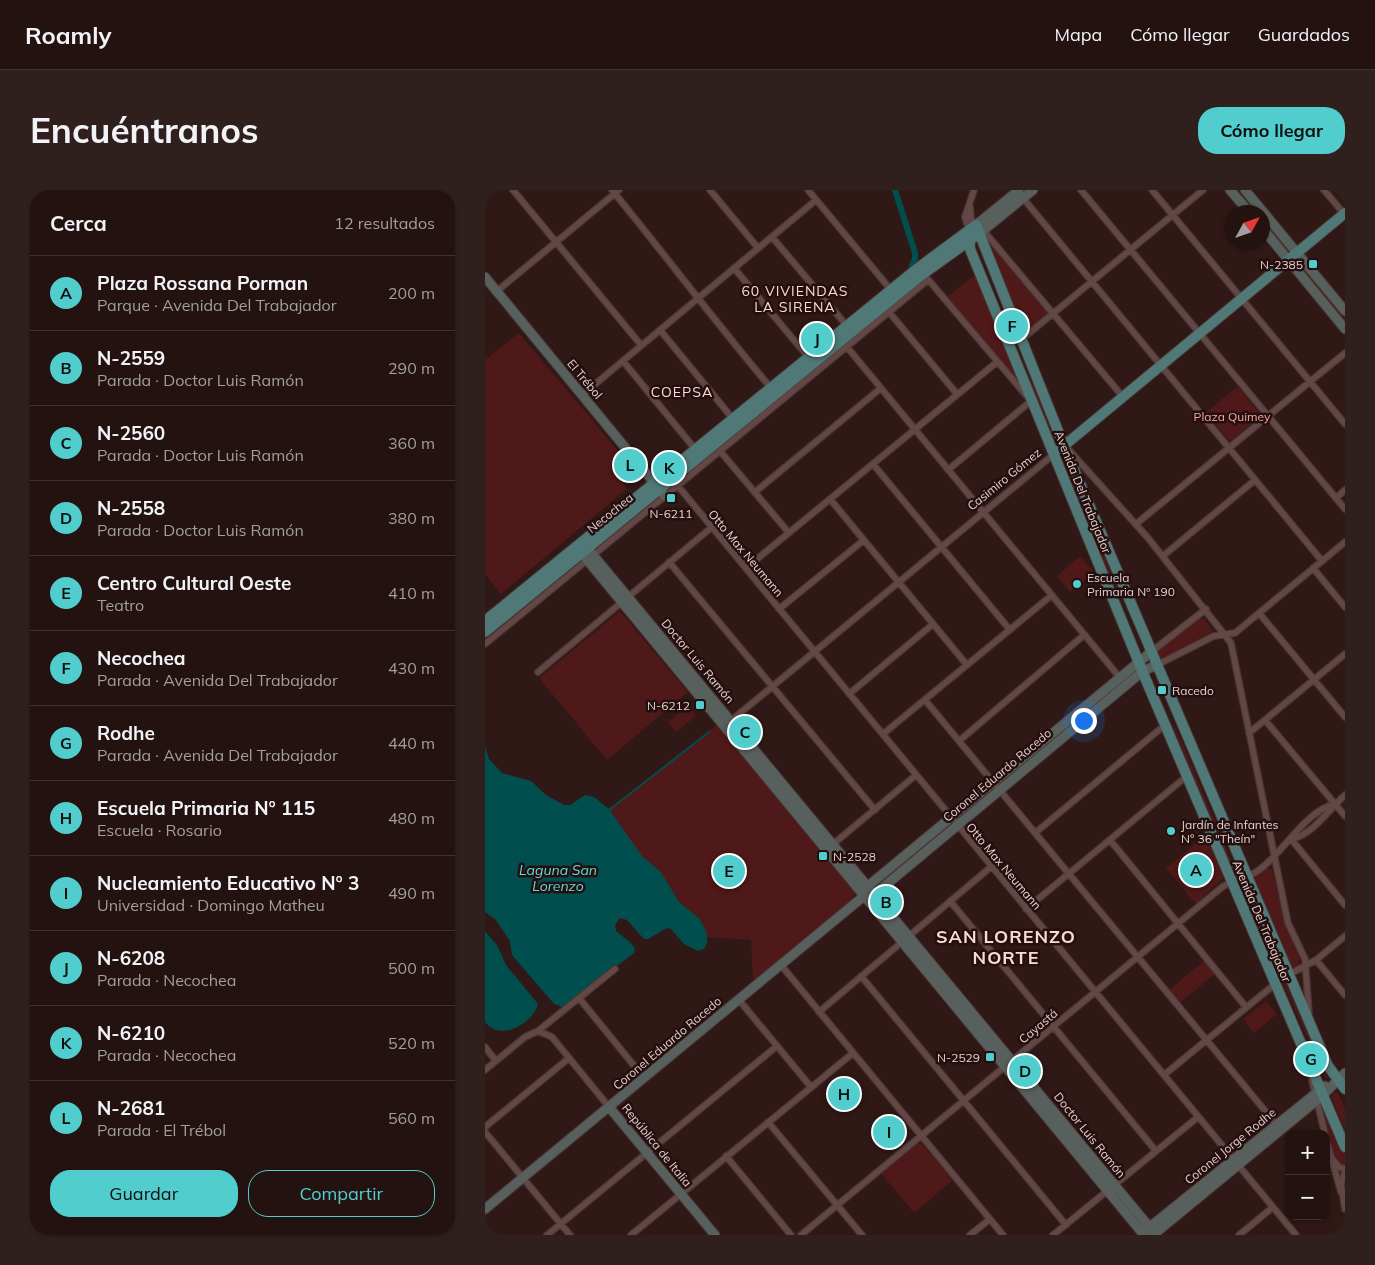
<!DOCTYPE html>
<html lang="es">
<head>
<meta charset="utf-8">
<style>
	body { margin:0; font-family:Mulish,sans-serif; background:#2f201e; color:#f1f3f6 }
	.controls { position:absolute; right:15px; bottom:15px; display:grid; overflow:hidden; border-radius:10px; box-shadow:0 1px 4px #0004 }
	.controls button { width:45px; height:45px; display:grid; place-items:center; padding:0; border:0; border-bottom:1px solid #403230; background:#231210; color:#f1f3f6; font:25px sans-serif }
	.compass { position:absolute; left:740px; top:15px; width:45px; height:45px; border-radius:50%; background:#231210; box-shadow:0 1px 4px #0004; rotate:50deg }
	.you { position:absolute; left:598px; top:530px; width:18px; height:18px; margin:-12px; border:4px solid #fff; border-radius:50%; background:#1a73e8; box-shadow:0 0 0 8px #1a73e833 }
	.badge { display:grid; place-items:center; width:32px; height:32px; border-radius:50%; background:#52cdcd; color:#111; font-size:16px; font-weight:700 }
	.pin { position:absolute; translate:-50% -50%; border:2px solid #fff; box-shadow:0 1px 5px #0006 }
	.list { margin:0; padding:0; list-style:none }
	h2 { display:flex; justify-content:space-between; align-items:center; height:65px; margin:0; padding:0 20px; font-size:21px }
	h2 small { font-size:16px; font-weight:400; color:#a39e9f }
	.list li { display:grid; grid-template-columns:32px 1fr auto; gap:15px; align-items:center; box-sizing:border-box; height:75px; padding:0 20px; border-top:1px solid #403230 }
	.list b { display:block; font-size:19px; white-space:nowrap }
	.list p { margin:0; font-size:16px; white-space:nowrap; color:#a39e9f }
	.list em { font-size:16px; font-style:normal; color:#a39e9f }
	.actions { display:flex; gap:10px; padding:15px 20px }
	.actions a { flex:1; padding:11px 0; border:1px solid #52cdcd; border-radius:20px; text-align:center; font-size:18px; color:#52cdcd }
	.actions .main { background:#52cdcd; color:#111 }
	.map { position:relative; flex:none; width:860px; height:1045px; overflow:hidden; border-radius:20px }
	header { display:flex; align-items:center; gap:30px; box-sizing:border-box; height:70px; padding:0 25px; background:#231210; border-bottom:1px solid #403230 }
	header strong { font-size:24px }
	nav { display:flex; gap:28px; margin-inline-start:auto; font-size:18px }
	.intro { display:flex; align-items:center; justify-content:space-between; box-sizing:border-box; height:120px; padding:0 30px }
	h1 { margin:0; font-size:35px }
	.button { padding:12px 22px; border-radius:20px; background:#52cdcd; color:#111; font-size:18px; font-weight:700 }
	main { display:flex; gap:30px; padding:0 30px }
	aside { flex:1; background:#231210; border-radius:20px; box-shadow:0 1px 4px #0004 }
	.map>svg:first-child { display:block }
</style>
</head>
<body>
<header>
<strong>Roamly</strong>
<nav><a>Mapa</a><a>Cómo llegar</a><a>Guardados</a></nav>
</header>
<div class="intro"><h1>Encuéntranos</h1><a class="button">Cómo llegar</a></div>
<main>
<aside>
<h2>Cerca<small>12 resultados</small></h2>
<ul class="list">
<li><span class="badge">A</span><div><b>Plaza Rossana Porman</b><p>Parque · Avenida Del Trabajador</p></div><em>200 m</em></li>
<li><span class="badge">B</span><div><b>N-2559</b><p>Parada · Doctor Luis Ramón</p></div><em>290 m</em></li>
<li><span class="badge">C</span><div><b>N-2560</b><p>Parada · Doctor Luis Ramón</p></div><em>360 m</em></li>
<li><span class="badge">D</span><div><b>N-2558</b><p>Parada · Doctor Luis Ramón</p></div><em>380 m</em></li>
<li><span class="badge">E</span><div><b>Centro Cultural Oeste</b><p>Teatro</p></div><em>410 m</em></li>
<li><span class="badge">F</span><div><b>Necochea</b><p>Parada · Avenida Del Trabajador</p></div><em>430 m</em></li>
<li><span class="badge">G</span><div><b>Rodhe</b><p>Parada · Avenida Del Trabajador</p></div><em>440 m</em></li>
<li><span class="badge">H</span><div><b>Escuela Primaria N° 115</b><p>Escuela · Rosario</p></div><em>480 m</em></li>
<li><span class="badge">I</span><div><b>Nucleamiento Educativo N° 3</b><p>Universidad · Domingo Matheu</p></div><em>490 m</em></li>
<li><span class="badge">J</span><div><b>N-6208</b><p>Parada · Necochea</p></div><em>500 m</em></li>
<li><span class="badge">K</span><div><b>N-6210</b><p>Parada · Necochea</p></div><em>520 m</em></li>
<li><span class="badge">L</span><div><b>N-2681</b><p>Parada · El Trébol</p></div><em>560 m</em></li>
</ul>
<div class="actions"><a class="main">Guardar</a><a>Compartir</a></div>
</aside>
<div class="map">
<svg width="860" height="1045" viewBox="0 0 860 1045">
	<rect width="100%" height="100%" fill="#2f1816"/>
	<path fill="#4e1918" d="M 501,49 L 562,121 L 561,124 L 540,142 Z
		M 811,70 L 860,125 L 860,135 L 810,72 Z
		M 492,83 L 534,191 L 532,192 L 461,108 Z
		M 34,143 L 151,282 L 137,292 L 142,299 L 16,404 L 0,384 L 0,170 Z
		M 534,166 L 550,198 L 572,255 L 570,254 Z
		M 753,196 L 776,226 L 745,251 L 720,223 Z
		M 577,267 L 578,268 L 635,404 L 626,390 L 575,268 Z
		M 595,366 L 609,382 L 585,402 L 572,386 Z
		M 135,421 L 203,502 L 122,570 L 54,488 Z
		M 714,428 L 720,429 L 728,442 L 675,470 L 671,463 Z
		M 202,516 L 211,526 L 191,542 L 183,532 Z
		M 685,529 L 698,554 L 751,682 L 747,680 Z
		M 233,534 L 370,702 L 367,710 L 268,791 L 266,750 L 222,747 L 215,729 L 194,712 L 152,660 L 124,620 Z
		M 723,643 L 740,686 L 711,714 L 681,678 Z
		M 782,678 L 787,680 L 801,738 L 815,767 L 814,774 L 807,780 L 767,689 Z
		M 756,693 L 842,887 L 841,889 L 755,696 Z
		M 719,771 L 730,784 L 695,813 L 684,800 Z
		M 781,811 L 792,824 L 769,843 L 758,829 Z
		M 850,902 L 853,903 L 860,918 L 860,940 L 846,907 Z
		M 838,919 L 841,920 L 860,963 L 860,977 L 850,970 L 837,921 Z
		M 436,953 L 468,990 L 429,1023 L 396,983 L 431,955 Z"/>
	<path fill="#004e4e" d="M 0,556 L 4,569 L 17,583 L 46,591 L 61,605 L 79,615 L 85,615 L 100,605 L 109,607 L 124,619 L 157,666 L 176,682 L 194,712 L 215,729 L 222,744 L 222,753 L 219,759 L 213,761 L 199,754 L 186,739 L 182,738 L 163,749 L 159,749 L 142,730 L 135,728 L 130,735 L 131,741 L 146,753 L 150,759 L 149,763 L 78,817 L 69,814 L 27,765 L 25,751 L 10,729 L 0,722 Z
		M 0,741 L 12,755 L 21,775 L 53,814 C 49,832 16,853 0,832 Z"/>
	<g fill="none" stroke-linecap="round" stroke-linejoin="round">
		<path stroke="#004e4e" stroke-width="2" d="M 124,620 L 224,542"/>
		<path stroke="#004e4e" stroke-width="6" d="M 410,0 L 430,63 L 430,69 L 427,75"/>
		<defs>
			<path id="street" d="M 28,0 L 156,155
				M 127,0 C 181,66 231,133 286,198
				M 225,0 L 273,58
				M 323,0 L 406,100
				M 596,0 L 860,319
				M 667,0 L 860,234
				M 839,0 L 860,25
				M 538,8 L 837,371
				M 485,17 L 486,29 L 491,35
				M 498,40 L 638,207
				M 484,41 L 480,27 L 489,0
				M 287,47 L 362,136
				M 249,78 L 323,167
				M 441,87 L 546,211 L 463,280
				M 12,101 L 134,0
				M 404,122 L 472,204
				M 175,140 L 248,229
				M 537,149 L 718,0
				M 362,157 L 636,489
				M 138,171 L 210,259
				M 97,205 L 331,10
				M 583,259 L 663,348 L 746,453 L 803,733 L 820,769 L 824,825
				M 235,261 L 304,343
				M 388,274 L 525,440
				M 193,296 L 811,1045
				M 270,302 L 396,198
				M 851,308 L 860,300
				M 345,309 L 482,475
				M 651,334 L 860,163
				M 678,366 L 770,290
				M 184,372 L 390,620
				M 261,378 L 512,172
				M 828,378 L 860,417
				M 294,419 L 379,350
				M 774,423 L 860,527
				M 0,454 L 443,90
				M 666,462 L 721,419
				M 672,475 L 729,446 L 750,443 L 860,352
				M 53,482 L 227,337
				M 364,504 L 448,434
				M 440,510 L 791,934
				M 780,530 L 860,626
				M 243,533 L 568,265
				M 764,543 L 860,464
				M 398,544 L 567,405
				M 474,551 L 599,445
				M 550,643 L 680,535
				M 806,649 L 860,715
				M 806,649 C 828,645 844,619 860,605
				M 625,650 L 761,817
				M 347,655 L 431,585
				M 465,711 L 671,961
				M 541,719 L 702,586
				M 831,770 L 860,805
				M 296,775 L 518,1045
				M 803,785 L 831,770 L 860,746
				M 376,786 L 581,1035
				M 94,808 L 159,888
				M 254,810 L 326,897
				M 334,822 L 507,676
				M 53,841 L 67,847 L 124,917
				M 0,857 L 11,871
				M 0,880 L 40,847 L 53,841 L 130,779
				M 679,885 L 790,794
				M 827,890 L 840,944
				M 283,932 L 377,1045
				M 0,937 L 84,868
				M 0,942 L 85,1045
				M 841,949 L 856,1002
				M 241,966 L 306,1045
				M 848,970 L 854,977 L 860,979
				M 860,982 L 856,994 L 860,1019
				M 62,1045 L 292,856
				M 146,1045 L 368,863
				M 316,1045 L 736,698 C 747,689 763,689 774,680 C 799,662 820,621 850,614
				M 485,1045 L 505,1029
				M 568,1045 L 713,927
				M 754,1045 L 788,1017"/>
			<path id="secondary" d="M 745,0 L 764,22
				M 760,0 L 860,121
				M 491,35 L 534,0
				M 778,39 L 860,139
				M 495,43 L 548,0
				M 0,87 L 180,306
				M 99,354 L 671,1045
				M 93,359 L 659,1045
				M 382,699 L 383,696 L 666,462
				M 124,917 L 230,1045
				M 0,1019 L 379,706 L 390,704 L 658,481 L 672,475
				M 661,1040 L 840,896
				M 668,1045 L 837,906 L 860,883"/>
			<path id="primary" d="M 484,41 L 485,59 L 661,490 L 860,957
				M 575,259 L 860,23
				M 0,431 L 433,78 L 491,35 L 579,256 L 843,876 L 860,899
				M 0,442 L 438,84 L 488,48"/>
		</defs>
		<use href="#street" stroke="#473534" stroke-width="8"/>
		<use href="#secondary" stroke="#473534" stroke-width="11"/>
		<use href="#primary" stroke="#473534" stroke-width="12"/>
		<use href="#street" stroke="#624745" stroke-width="5.5"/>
		<use href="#secondary" stroke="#58605e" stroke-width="9"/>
		<use href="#primary" stroke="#4f7877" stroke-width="10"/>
	</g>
	<g fill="#52cdcd" stroke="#250f0e" stroke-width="2">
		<rect x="823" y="69" width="10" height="10" rx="2.5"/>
		<rect x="181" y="303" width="10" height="10" rx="2.5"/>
		<circle cx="592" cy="394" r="5"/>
		<rect x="672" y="495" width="10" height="10" rx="2.5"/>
		<rect x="210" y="510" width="10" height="10" rx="2.5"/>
		<circle cx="686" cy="641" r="5"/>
		<rect x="333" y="661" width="10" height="10" rx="2.5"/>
		<rect x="500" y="862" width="10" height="10" rx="2.5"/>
	</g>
	<g text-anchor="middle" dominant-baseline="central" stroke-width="5" stroke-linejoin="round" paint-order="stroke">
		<g font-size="12" fill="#e2d1d0" stroke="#250f0e" text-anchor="start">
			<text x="818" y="74" text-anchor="end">N-2385</text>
			<text x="186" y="323" text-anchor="middle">N-6211</text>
			<text x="602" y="387">Escuela<tspan x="602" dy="14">Primaria Nº 190</tspan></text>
			<text x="687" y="500">Racedo</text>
			<text x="205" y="515" text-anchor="end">N-6212</text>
			<text x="696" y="634">Jardín de Infantes<tspan x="696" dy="14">N° 36 "Theín"</tspan></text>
			<text x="348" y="666">N-2528</text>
			<text x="495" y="867" text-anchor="end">N-2529</text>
		</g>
		<g font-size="12" fill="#e2d1d0" stroke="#250f0e">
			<text transform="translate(100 189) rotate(50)">El Trébol</text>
			<text transform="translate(519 289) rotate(-39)">Casimiro Gómez</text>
			<text transform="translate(598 302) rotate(68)">Avenida Del Trabajador</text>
			<text transform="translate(125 323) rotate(-39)">Necochea</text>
			<text transform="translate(261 363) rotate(50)">Otto Max Neumann</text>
			<text transform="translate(213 471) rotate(50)">Doctor Luis Ramón</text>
			<text transform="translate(512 585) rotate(-40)">Coronel Eduardo Racedo</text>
			<text transform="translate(519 676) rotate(50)">Otto Max Neumann</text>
			<text transform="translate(777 731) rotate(67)">Avenida Del Trabajador</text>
			<text transform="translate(553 836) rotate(-40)">Cayastá</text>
			<text transform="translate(182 853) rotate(-40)">Coronel Eduardo Racedo</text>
			<text transform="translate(605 945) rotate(51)">Doctor Luis Ramón</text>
			<text transform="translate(172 955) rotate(51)">República de Italia</text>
			<text transform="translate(745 956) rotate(-39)">Coronel Jorge Rodhe</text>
		</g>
		<g font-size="12" fill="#f4a8a2" stroke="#250f0e">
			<text x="747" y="226">Plaza Quimey</text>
		</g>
		<g font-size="14" letter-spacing="1" fill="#f9d8d5" stroke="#250f0e">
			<text x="310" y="101">60 VIVIENDAS<tspan x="310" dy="16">LA SIRENA</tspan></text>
			<text x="197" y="202">COEPSA</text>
		</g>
		<g font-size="14" font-style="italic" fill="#5edede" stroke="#250f0e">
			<text x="73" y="680">Laguna San<tspan x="73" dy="16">Lorenzo</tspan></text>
		</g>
		<g font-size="18" font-weight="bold" letter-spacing="1" fill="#f9d8d5" stroke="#250f0e">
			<text x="521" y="746">SAN LORENZO<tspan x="521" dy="21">NORTE</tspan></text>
		</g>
	</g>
</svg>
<div class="controls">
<button>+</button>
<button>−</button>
</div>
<svg class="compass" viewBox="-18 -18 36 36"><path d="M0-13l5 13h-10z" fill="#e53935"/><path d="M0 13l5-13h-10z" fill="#a39e9f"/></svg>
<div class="you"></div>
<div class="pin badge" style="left:711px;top:680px">A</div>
<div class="pin badge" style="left:401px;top:712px">B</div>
<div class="pin badge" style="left:260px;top:542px">C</div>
<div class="pin badge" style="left:540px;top:881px">D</div>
<div class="pin badge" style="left:244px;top:681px">E</div>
<div class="pin badge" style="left:527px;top:136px">F</div>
<div class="pin badge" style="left:826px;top:869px">G</div>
<div class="pin badge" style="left:359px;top:904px">H</div>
<div class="pin badge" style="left:404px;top:942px">I</div>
<div class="pin badge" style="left:332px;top:149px">J</div>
<div class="pin badge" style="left:184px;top:278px">K</div>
<div class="pin badge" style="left:145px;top:275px">L</div>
</div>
</main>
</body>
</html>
